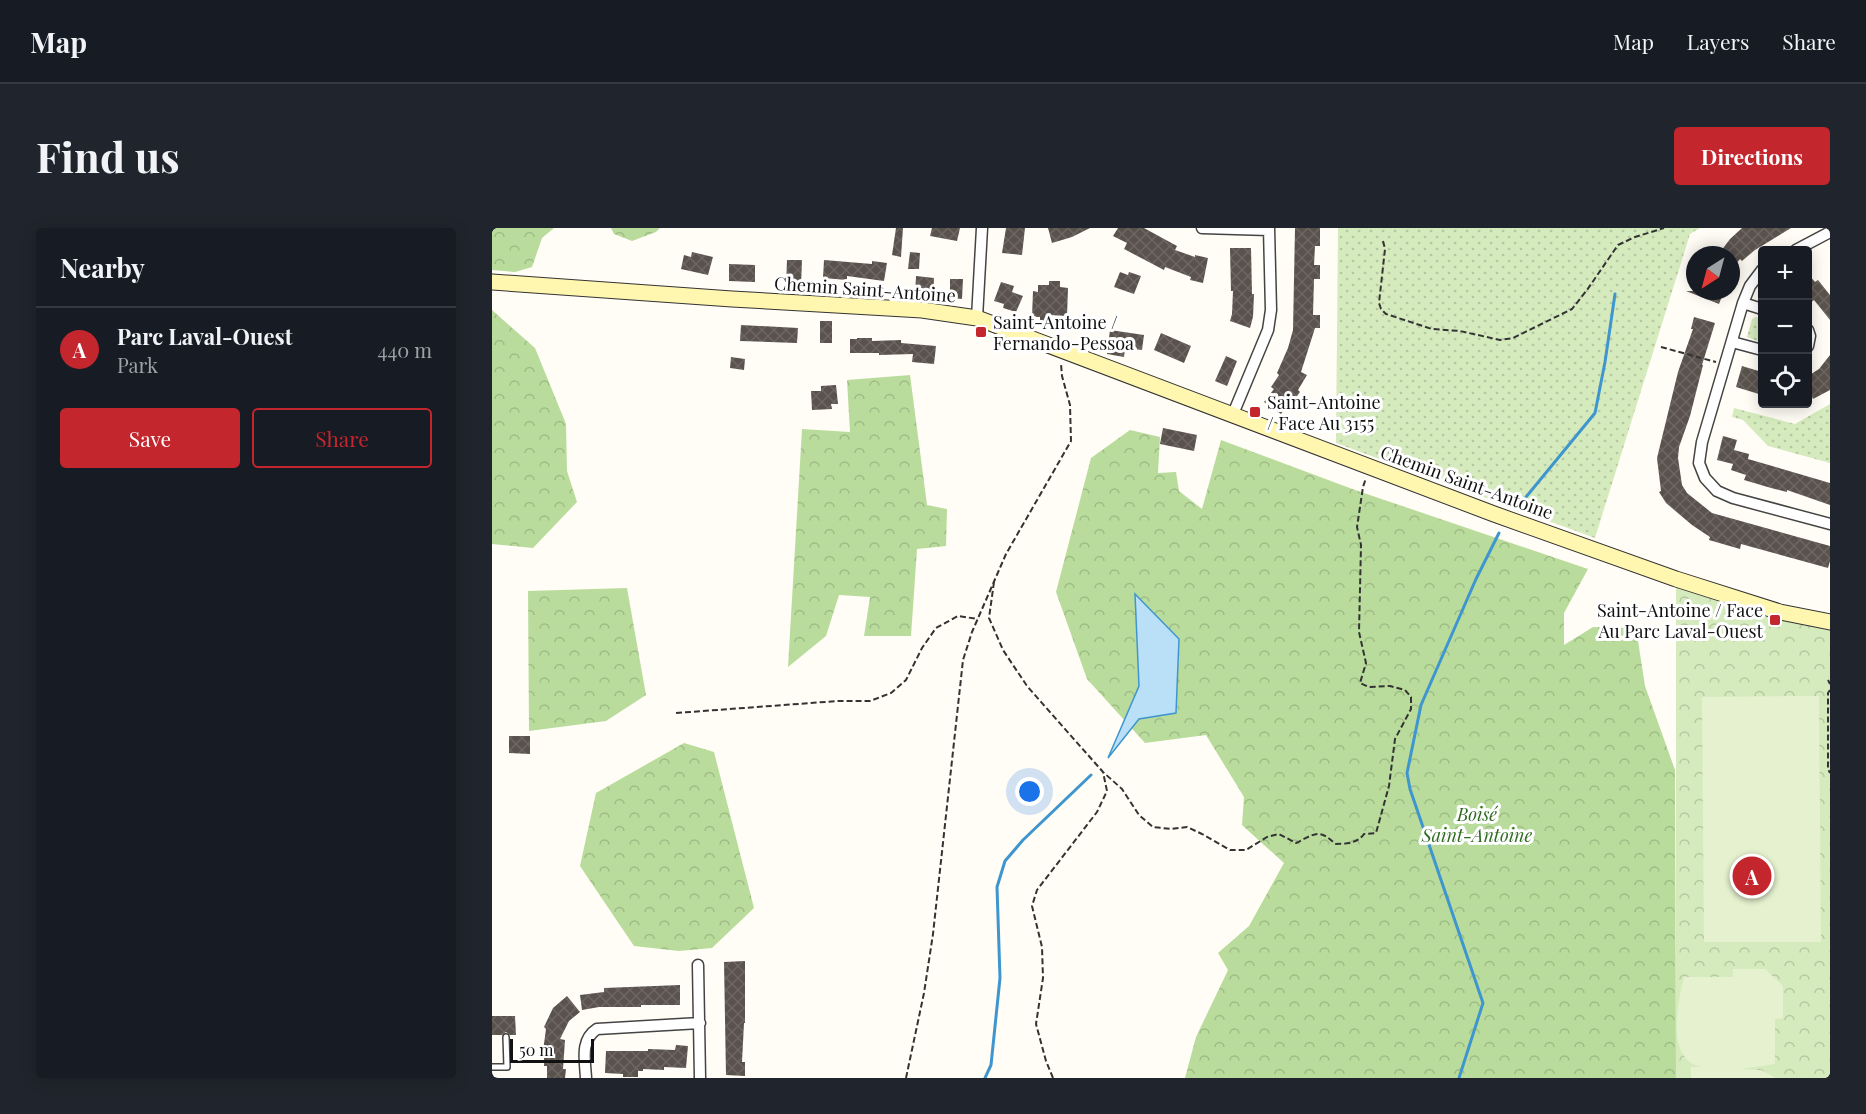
<!DOCTYPE html>
<html lang="en">
<head>
<meta charset="utf-8">
<style>
	body { margin:0; font-family:"Playfair Display",serif; background:#20242c; color:#f1f3f6 }
	.controls { position:absolute; right:18px; top:18px; display:grid; overflow:hidden; border-radius:6px; box-shadow:0 3px 15px #0003 }
	.controls button { width:54px; height:54px; display:grid; place-items:center; padding:0; border:0; border-bottom:2px solid #363941; background:#171b24; color:#f1f3f6; font:30px sans-serif }
	.compass { position:absolute; left:1194px; top:18px; width:54px; height:54px; border-radius:50%; background:#171b24; box-shadow:0 3px 15px #0003; rotate:216deg }
	.scale { position:absolute; left:18px; bottom:15px; width:84px; box-sizing:border-box; padding-left:6px; border:3px solid #111; border-top:0; font-size:16px; line-height:21px; white-space:nowrap; color:#111; -webkit-text-stroke:4px #fff; paint-order:stroke }
	.you { position:absolute; left:538px; top:564px; width:21px; height:21px; margin:-15px; border:4px solid #fff; border-radius:50%; background:#1a73e8; box-shadow:0 0 0 9px #1a73e833 }
	.badge { display:grid; place-items:center; width:39px; height:39px; border-radius:50%; background:#c4262e; color:#fff; font-size:20px; font-weight:700 }
	.pin { position:absolute; translate:-50% -50%; border:3px solid #fff; box-shadow:0 2px 6px #0006 }
	.list { margin:0; padding:0; list-style:none }
	h2 { display:flex; justify-content:space-between; align-items:center; height:78px; margin:0; padding:0 24px; font-size:26px }
	h2 small { font-size:20px; font-weight:400; color:#9ea1a6 }
	.list li { display:grid; grid-template-columns:39px 1fr auto; gap:18px; align-items:center; box-sizing:border-box; height:84px; padding:0 24px; border-top:2px solid #363941 }
	.list b { display:block; font-size:22px; white-space:nowrap }
	.list p { margin:0; font-size:20px; white-space:nowrap; color:#9ea1a6 }
	.list em { font-size:20px; font-style:normal; color:#9ea1a6 }
	.actions { display:flex; gap:12px; padding:18px 24px }
	.actions a { flex:1; padding:14px 0; border:2px solid #c4262e; border-radius:6px; text-align:center; font-size:21px; color:#c4262e }
	.actions .main { background:#c4262e; color:#fff }
	.icon { flex:none; width:33px; height:33px; fill:none; stroke:currentColor; stroke-width:2; stroke-linecap:round; stroke-linejoin:round }
	.map { position:relative; flex:none; width:1338px; height:850px; overflow:hidden; border-radius:6px }
	header { display:flex; align-items:center; gap:36px; box-sizing:border-box; height:84px; padding:0 30px; background:#171b24; border-bottom:2px solid #363941 }
	header strong { font-size:28px }
	nav { display:flex; gap:33px; margin-inline-start:auto; font-size:21px }
	.intro { display:flex; align-items:center; justify-content:space-between; box-sizing:border-box; height:144px; padding:0 36px }
	h1 { margin:0; font-size:42px }
	.button { padding:15px 27px; border-radius:6px; background:#c4262e; color:#fff; font-size:21px; font-weight:700 }
	main { display:flex; gap:36px; padding:0 36px }
	aside { flex:1; background:#171b24; border-radius:6px; box-shadow:0 3px 15px #0003 }
	.map>svg:first-child { display:block }
</style>
</head>
<body>
<header>
<strong>Map</strong>
<nav><a>Map</a><a>Layers</a><a>Share</a></nav>
</header>
<div class="intro"><h1>Find us</h1><a class="button">Directions</a></div>
<main>
<aside>
<h2>Nearby<small></small></h2>
<ul class="list">
<li><span class="badge">A</span><div><b>Parc Laval-Ouest</b><p>Park</p></div><em>440 m</em></li>
</ul>
<div class="actions"><a class="main">Save</a><a>Share</a></div>
</aside>
<div class="map">
<svg width="1338" height="850" viewBox="0 0 1338 850">
	<defs>
		<pattern id="grass-dots" width="8" height="8" patternUnits="userSpaceOnUse" patternTransform="scale(1.5)"><rect width="8" height="8" fill="#d5ebbd"/><path d="M2 2h.1M6 6h.1" fill="none" stroke="#b6c8a1" stroke-width="1.8" stroke-linecap="round"/></pattern>
		<pattern id="forest-crowns" width="20" height="18" patternUnits="userSpaceOnUse" patternTransform="scale(1.5)"><rect width="20" height="18" fill="#b9dc9c"/><path d="M2 6a3 3 0 1 1 6 0M12 15a3 3 0 1 1 6 0" fill="none" stroke="#9ebc85"/></pattern>
		<pattern id="park-crowns" width="20" height="18" patternUnits="userSpaceOnUse" patternTransform="scale(1.5)"><rect width="20" height="18" fill="#d5ebbd"/><path d="M2 6a3 3 0 1 1 6 0M12 15a3 3 0 1 1 6 0" fill="none" stroke="#b6c8a1"/></pattern>
		<pattern id="building-cross-hatch" width="8" height="8" patternUnits="userSpaceOnUse" patternTransform="scale(1.5)"><rect width="8" height="8" fill="#5a524d"/><path d="M0 0l8 8M0 8l8-8" fill="none" stroke="#6d6662"/></pattern>
	</defs>
	<rect width="100%" height="100%" fill="#fffdf5"/>
	<path fill="url(#grass-dots)" d="M 846,0 L 1208,0 L 1198,6 L 1103,310 L 844,215 Z
		M 1264,89 L 1270,91 L 1270,115 L 1255,109 L 1260,91 Z
		M 1338,176 L 1338,235 L 1276,218 L 1251,192 L 1240,189 L 1242,180 L 1303,196 Z"/>
	<path fill="url(#forest-crowns)" d="M 0,0 L 62,0 L 50,10 L 40,39 L 23,44 L 0,42 Z
		M 119,0 L 168,0 L 164,4 L 140,13 L 122,6 Z
		M 0,82 L 43,120 L 74,196 L 75,243 L 85,274 L 41,320 L 0,316 Z
		M 418,147 L 435,277 L 455,281 L 454,318 L 425,321 L 419,408 L 372,408 L 378,369 L 347,367 L 334,408 L 296,439 L 310,201 L 358,204 L 355,152 Z
		M 638,202 L 668,209 L 666,245 L 684,244 L 687,263 L 710,281 L 729,212 L 863,262 L 1096,341 L 1072,385 L 1072,417 L 1101,399 L 1144,400 L 1153,458 L 1183,542 L 1184,850 L 693,850 L 704,809 L 736,742 L 726,725 L 757,698 L 792,635 L 750,597 L 752,569 L 714,507 L 653,515 L 595,451 L 564,364 L 599,230 Z
		M 135,360 L 154,467 L 114,493 L 37,503 L 36,363 Z
		M 192,515 L 222,524 L 262,680 L 220,720 L 187,723 L 142,718 L 88,638 L 104,565 Z"/>
	<path fill="url(#park-crowns)" d="M 1184,351 L 1338,394 L 1338,850 L 1184,850 Z"/>
	<path fill="#e6f2cf" d="M 1327,468 L 1329,714 L 1212,714 L 1210,469 Z
		M 1241,741 L 1273,741 L 1291,758 L 1291,790 L 1283,791 L 1283,836 L 1249,841 L 1269,842 L 1284,850 L 1199,850 L 1199,839 L 1209,839 C 1173,831 1186,775 1192,749 L 1241,749 Z"/>
	<path fill="#b9e0f7" stroke="#3f96cf" stroke-width="1.5" d="M 643,366 L 687,411 L 684,485 L 647,491 L 616,530 L 647,458 Z"/>
	<g fill="none" stroke-linecap="round" stroke-linejoin="round">
		<path stroke="#3f96cf" stroke-width="3" d="M 1034,269 L 1103,185 L 1113,134 L 1123,66
			M 493,850 L 499,837 L 508,750 L 505,659 L 513,633 L 531,612 L 599,547
			M 967,850 L 991,775 L 918,561 L 915,545 L 929,477 L 984,351 L 1007,305"/>
	</g>
	<path fill="url(#building-cross-hatch)" d="M 404,0 L 411,0 L 409,29 L 400,27 Z
		M 440,0 L 468,0 L 465,13 L 438,8 Z
		M 514,0 L 533,0 L 530,27 L 510,25 Z
		M 556,0 L 598,0 L 580,9 L 560,15 Z
		M 626,0 L 652,0 L 685,18 L 683,22 L 703,29 L 703,27 L 716,30 L 711,55 L 698,52 L 699,49 L 673,39 L 672,42 L 632,21 L 635,15 L 621,8 Z
		M 803,0 L 828,0 L 828,18 L 823,18 L 822,37 L 828,37 L 828,51 L 822,51 L 821,87 L 828,87 L 828,100 L 823,100 L 809,144 L 815,147 L 806,162 L 808,164 L 795,182 L 793,180 L 789,186 L 772,174 L 782,161 L 779,159 L 787,147 L 785,145 L 796,120 L 801,102 Z
		M 1250,0 L 1299,0 L 1263,22 L 1250,33 L 1248,31 L 1239,42 L 1239,27 L 1226,27 L 1238,11 Z
		M 738,20 L 759,20 L 760,66 L 762,66 L 761,89 L 758,100 L 738,93 L 740,86 L 741,63 L 739,63 Z
		M 200,24 L 221,29 L 216,47 L 189,41 L 192,27 L 199,29 Z
		M 418,24 L 428,25 L 427,41 L 416,41 Z
		M 295,32 L 310,32 L 309,57 L 294,57 Z
		M 332,32 L 380,36 L 380,33 L 395,35 L 392,53 L 355,48 L 355,52 L 331,50 Z
		M 237,36 L 263,37 L 263,54 L 237,53 Z
		M 628,44 L 636,47 L 637,44 L 649,48 L 642,66 L 622,59 Z
		M 1316,46 L 1323,54 L 1326,52 L 1338,67 L 1338,92 L 1322,72 L 1316,77 Z
		M 424,48 L 442,50 L 441,69 L 423,68 Z
		M 458,51 L 471,51 L 470,71 L 458,70 Z
		M 557,53 L 568,53 L 568,59 L 576,60 L 575,88 L 558,87 L 558,93 L 548,93 L 548,89 L 540,89 L 541,63 L 546,64 L 546,57 L 557,57 Z
		M 509,54 L 522,58 L 520,64 L 531,68 L 524,84 L 511,80 L 512,76 L 502,73 Z
		M 1194,63 L 1232,63 L 1227,76 Z
		M 1202,89 L 1223,95 L 1210,137 L 1211,137 L 1198,188 L 1187,219 L 1186,230 L 1190,257 L 1195,265 L 1220,285 L 1338,318 L 1338,333 L 1336,340 L 1249,316 L 1248,321 L 1217,312 L 1218,309 L 1200,297 L 1174,275 L 1167,264 L 1169,263 L 1165,230 L 1186,144 L 1201,101 L 1199,101 Z
		M 328,93 L 340,93 L 340,115 L 328,115 Z
		M 249,97 L 306,100 L 305,115 L 248,113 Z
		M 618,102 L 652,107 L 650,122 L 633,120 L 632,129 L 615,126 Z
		M 669,105 L 699,118 L 692,135 L 662,122 Z
		M 365,110 L 380,110 L 380,113 L 409,112 L 409,115 L 444,118 L 442,136 L 420,134 L 421,126 L 387,127 L 387,125 L 358,125 L 358,111 L 365,111 Z
		M 1338,127 L 1338,162 L 1321,171 L 1316,160 L 1316,148 L 1327,141 Z
		M 734,128 L 745,133 L 735,158 L 723,153 Z
		M 239,129 L 253,131 L 252,142 L 238,140 Z
		M 1250,138 L 1270,144 L 1270,167 L 1244,159 Z
		M 344,157 L 346,176 L 339,176 L 340,181 L 320,182 L 319,163 L 329,163 L 329,158 Z
		M 671,200 L 705,207 L 702,223 L 668,216 Z
		M 1231,208 L 1245,212 L 1242,222 L 1257,226 L 1256,231 L 1338,255 L 1338,277 L 1295,262 L 1295,264 L 1279,260 L 1252,252 L 1254,247 L 1239,242 L 1241,236 L 1225,232 Z
		M 17,508 L 38,508 L 38,526 L 17,525 Z
		M 253,733 L 253,795 L 252,795 L 250,834 L 253,834 L 253,848 L 234,847 L 232,734 Z
		M 188,757 L 188,777 L 149,777 L 149,779 L 107,779 L 90,782 L 88,767 L 112,764 L 112,760 Z
		M 75,768 L 88,784 L 77,793 L 68,811 L 73,812 L 71,841 L 74,841 L 73,850 L 55,850 L 55,838 L 52,838 L 52,823 L 51,823 L 54,801 L 52,799 L 61,780 Z
		M 0,788 L 23,788 L 24,807 L 18,807 L 14,804 L 10,807 L 0,807 Z
		M 184,817 L 196,818 L 194,840 L 172,839 L 172,842 L 151,841 L 151,843 L 146,843 L 146,849 L 131,849 L 131,846 L 113,845 L 114,823 L 156,823 L 156,821 L 183,822 Z"/>
	<g fill="none" stroke-linecap="round" stroke-linejoin="round">
		<defs>
			<path id="lane" d="M 0,839 L 15,839 L 14,809"/>
			<path id="street" d="M 710,0 L 777,2
				M 1304,22 L 1338,4
				M 1270,42 L 1258,58 L 1251,75 L 1210,214 L 1207,235 L 1213,250 L 1225,263 L 1241,270 L 1338,296
				M 1251,75 L 1270,81
				M 485,90 L 490,0
				M 1316,102 L 1318,108 L 1316,118
				M 1240,114 L 1270,122
				M 741,186 L 776,102 L 779,82 L 777,0
				M 206,737 L 208,850
				M 94,850 C 93,832 88,812 105,801 L 208,795"/>
			<path id="secondary" d="M 0,54 L 240,71 L 430,82 L 485,90 L 1002,286 L 1184,351 L 1288,384 L 1338,394"/>
		</defs>
		<use href="#lane" stroke="#444" stroke-width="8"/>
		<use href="#street" stroke="#444" stroke-width="13"/>
		<use href="#secondary" stroke="#333" stroke-width="17"/>
		<path stroke="#333" stroke-width="2" stroke-dasharray="6 3" stroke-linecap="butt" d="M 891,13 L 893,21 L 887,75 L 889,81 L 894,86 L 940,101 L 968,103 L 1008,112 L 1021,110 L 1080,81 L 1095,62 L 1126,17 L 1143,9 L 1172,0
			M 1169,119 L 1224,134
			M 502,354 L 497,390 L 511,422 L 535,458 L 611,544 L 630,561 L 647,587 L 661,599 L 679,601 L 695,599 L 710,606 L 738,622 L 754,622 L 775,609 L 787,606 L 804,615 C 822,606 828,600 843,616 C 854,616 866,615 872,606 L 884,605 L 897,558 L 903,511 L 919,481 L 919,469 L 913,462 L 898,458 L 877,459 L 868,455 L 874,435 L 867,404 L 869,317 L 865,299 L 871,259 L 874,250
			M 1336,452 L 1338,456
			M 1338,462 L 1336,465 L 1336,541 L 1338,545
			M 184,485 L 346,473 L 378,473 L 399,465 L 414,452 L 430,420 L 444,400 L 466,388 L 486,391
			M 414,850 L 432,765 L 441,706 L 471,432 L 480,404 L 514,326 L 579,213 L 578,177 L 570,148 L 569,136
			M 561,850 L 554,833 L 544,796 L 551,750 L 550,719 L 540,678 L 545,662 L 605,584 L 615,563 L 611,544"/>
		<use href="#lane" stroke="#fff" stroke-width="5"/>
		<use href="#street" stroke="#fff" stroke-width="10"/>
		<use href="#secondary" stroke="#fff6b0" stroke-width="15"/>
	</g>
	<g fill="#c4262e" stroke="#fff" stroke-width="2">
		<rect x="483" y="98" width="12" height="12" rx="3"/>
		<rect x="757" y="178" width="12" height="12" rx="3"/>
		<rect x="1277" y="386" width="12" height="12" rx="3"/>
	</g>
	<g text-anchor="middle" dominant-baseline="central" stroke-width="6" stroke-linejoin="round" paint-order="stroke">
		<g font-size="18" fill="#111" stroke="#fff">
			<text transform="translate(373 61) rotate(4)">Chemin Saint-Antoine</text>
			<text transform="translate(975 254) rotate(20)">Chemin Saint-Antoine</text>
		</g>
		<g font-size="18" fill="#111" stroke="#fff" text-anchor="start">
			<text x="501" y="94">Saint-Antoine /<tspan x="501" dy="21">Fernando-Pessoa</tspan></text>
			<text x="775" y="174">Saint-Antoine<tspan x="775" dy="21">/ Face Au 3155</tspan></text>
			<text x="1271" y="382" text-anchor="end">Saint-Antoine / Face<tspan x="1271" dy="21">Au Parc Laval-Ouest</tspan></text>
		</g>
		<g font-size="18" font-style="italic" fill="#2f6b1f" stroke="#fff">
			<text x="985" y="586">Boisé<tspan x="985" dy="21">Saint-Antoine</tspan></text>
		</g>
	</g>
</svg>
<div class="controls">
<button>+</button>
<button>−</button>
<button><svg class="icon" aria-label="locate" viewBox="0 0 24 24"><circle cx="12" cy="12" r="6"/><path d="M12 2v4M12 18v4M2 12h4M18 12h4"/></svg></button>
</div>
<svg class="compass" viewBox="-18 -18 36 36"><path d="M0-13l5 13h-10z" fill="#e53935"/><path d="M0 13l5-13h-10z" fill="#9ea1a6"/></svg>
<div class="scale">50 m</div>
<div class="you"></div>
<div class="pin badge" style="left:1260px;top:648px">A</div>
</div>
</main>
</body>
</html>
